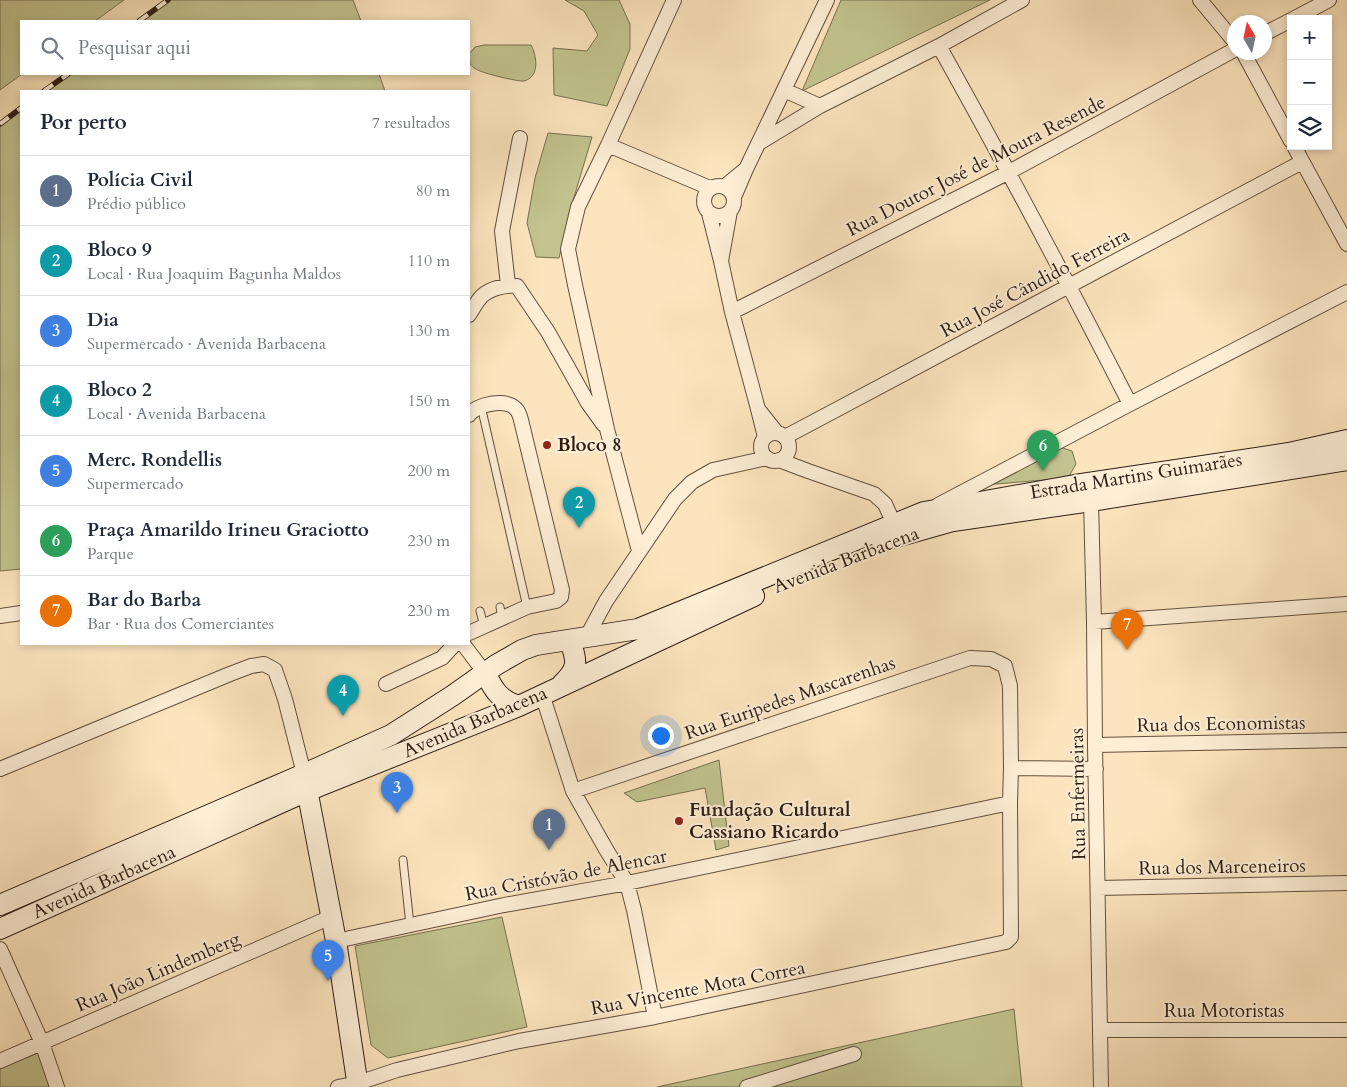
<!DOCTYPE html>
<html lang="pt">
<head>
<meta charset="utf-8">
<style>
	body { margin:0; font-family:Cardo,serif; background:#f2f2f3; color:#1f2937 }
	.controls { position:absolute; right:15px; top:15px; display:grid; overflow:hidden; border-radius:0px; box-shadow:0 2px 8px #0003 }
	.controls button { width:45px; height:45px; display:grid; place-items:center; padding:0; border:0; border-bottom:1px solid #e0e1e3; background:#fff; color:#1f2937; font:25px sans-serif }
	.compass { position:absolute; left:1227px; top:15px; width:45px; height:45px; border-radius:50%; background:#fff; box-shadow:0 2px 8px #0003; rotate:351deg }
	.you { position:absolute; left:660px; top:735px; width:18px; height:18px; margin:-12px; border:4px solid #fff; border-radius:50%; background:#1a73e8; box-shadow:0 0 0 8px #1a73e833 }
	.badge { display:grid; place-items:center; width:32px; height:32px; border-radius:50%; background:#8f2418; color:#fff; font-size:16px; font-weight:700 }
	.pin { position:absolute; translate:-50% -41px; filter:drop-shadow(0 1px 2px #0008) }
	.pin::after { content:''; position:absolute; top:26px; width:18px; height:15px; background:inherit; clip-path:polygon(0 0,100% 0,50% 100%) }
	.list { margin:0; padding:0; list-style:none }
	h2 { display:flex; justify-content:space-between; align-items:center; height:65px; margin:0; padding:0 20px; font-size:21px }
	h2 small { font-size:16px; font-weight:400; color:#747a83 }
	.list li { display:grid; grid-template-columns:32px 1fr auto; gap:15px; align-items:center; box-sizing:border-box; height:70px; padding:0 20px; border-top:1px solid #e0e1e3 }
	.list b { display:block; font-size:19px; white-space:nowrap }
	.list p { margin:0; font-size:16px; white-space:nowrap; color:#747a83 }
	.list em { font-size:16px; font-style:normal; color:#747a83 }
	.icon { flex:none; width:28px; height:28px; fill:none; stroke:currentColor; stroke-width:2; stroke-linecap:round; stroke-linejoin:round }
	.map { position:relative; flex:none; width:1347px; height:1087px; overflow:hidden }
	.search { position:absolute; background:#fff; box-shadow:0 2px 8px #0003; left:20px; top:20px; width:450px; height:55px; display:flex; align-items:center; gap:12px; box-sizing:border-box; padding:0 18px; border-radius:0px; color:#747a83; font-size:19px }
	.panel { position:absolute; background:#fff; box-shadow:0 2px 8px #0003; left:20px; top:90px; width:450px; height:555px; border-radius:0px }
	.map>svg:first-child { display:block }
</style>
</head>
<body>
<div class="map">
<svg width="1347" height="1087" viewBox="0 0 1347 1087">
	<rect width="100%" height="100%" fill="#fce5be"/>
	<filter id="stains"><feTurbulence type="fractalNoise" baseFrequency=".004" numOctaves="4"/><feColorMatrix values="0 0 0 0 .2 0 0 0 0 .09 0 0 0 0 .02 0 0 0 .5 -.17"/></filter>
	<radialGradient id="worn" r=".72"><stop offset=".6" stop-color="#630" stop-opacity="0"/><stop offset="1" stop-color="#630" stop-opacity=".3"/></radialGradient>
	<path fill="#c2c38f" stroke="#787052" d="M 0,0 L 124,0 L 95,21 L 21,21 L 21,74 L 22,74 L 0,90 Z
		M 169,0 L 353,0 L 361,21 L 140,21 Z
		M 565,0 L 619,0 L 630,24 L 630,49 L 607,106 L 554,95 L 553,48 L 587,51 L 598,35 L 584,11 Z
		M 841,0 L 990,0 L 802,91 Z
		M 484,45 L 531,45 C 537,56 540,77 524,81 C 519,82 481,73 476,69 C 473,68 472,66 470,64 L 469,54 L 475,47 Z
		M 69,74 L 379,74 L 385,91 L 45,91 Z
		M 21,109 L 21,569 L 0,571 L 0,125 Z
		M 548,133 L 592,137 L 572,204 L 559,258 L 536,257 L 527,223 L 535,178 Z
		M 1060,447 L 1072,451 L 1076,464 L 1068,478 L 984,485 Z
		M 719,760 L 729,846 L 716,850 L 705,788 L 637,802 L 624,793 Z
		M 502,917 L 527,1027 L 388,1058 L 371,1045 L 355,946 Z
		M 1014,1009 L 1022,1087 L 657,1087 Z
		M 38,1053 L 52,1087 L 0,1087 L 0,1069 Z"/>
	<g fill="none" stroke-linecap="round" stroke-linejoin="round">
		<defs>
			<path id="lane" d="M 481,406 L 527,607
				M 500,607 L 502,618
				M 480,611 L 484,626
				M 403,860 L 410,925"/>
			<path id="street" d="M 1200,0 L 1234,41
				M 1293,19 L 1329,0
				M 1264,34 L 1291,20
				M 939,46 C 1005,164 1068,283 1130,404
				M 1243,52 L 1291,141
				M 784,90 L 820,106
				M 759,143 L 820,106 L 939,46 L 1022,0
				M 608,145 L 710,188
				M 1294,146 L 1347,244
				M 746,169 L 827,0
				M704 201a15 15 0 1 1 30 0a15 15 0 1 1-30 0Z
				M 724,187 L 746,169 L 734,197
				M 709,213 L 721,261 L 730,211
				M 721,261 L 732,312 L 758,409
				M 508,285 L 502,231 L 520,138
				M 732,312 L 1009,172 L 1234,50
				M 469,315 C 478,301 480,293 497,288 C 504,286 509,285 517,286 L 548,332 L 588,403 L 603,424
				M 469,415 C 476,404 506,398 516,409 C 518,411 520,416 521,420 L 562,590 L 561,597 L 556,601 L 527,607 L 469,633
				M761 447a14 14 0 1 1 28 0a14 14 0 1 1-28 0Z
				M 765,437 L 758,409 L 777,433
				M 785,437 L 1302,162
				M 779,460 L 808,471 L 874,494 L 885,504 L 894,524
				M 1091,501 L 1094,622 L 1095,745 L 1101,1087
				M 938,505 L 1130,404 L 1347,292
				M 639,551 L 607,429 L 575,285 L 568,249 L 578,207 L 608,145 L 674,0
				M 0,616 L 21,613
				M 1094,622 L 1347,604
				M 586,638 L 606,601 L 675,499 L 692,482 L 713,470 L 767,458
				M 463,644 L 485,673
				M 386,684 L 442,658 L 455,644
				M 542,694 L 573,791 L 607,851 L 627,883 L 634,910 L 655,1017
				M 1095,745 L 1347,740
				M 1011,768 L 1096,769
				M 0,769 L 230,674 L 251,666 L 264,664 L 275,670 L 285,699 L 304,774
				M 1098,888 L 1347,883
				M 336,941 L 504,905 L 627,883 L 1010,803
				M 0,949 L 42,1043 L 57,1087
				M 1101,1030 L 1347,1030
				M 0,1061 L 331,917
				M 338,1087 L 358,1083 L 397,1070 L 519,1041 L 655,1017 L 1006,942 L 1011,937 L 1010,803 L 1011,768 L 1010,686 L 1005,666 L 991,659 L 970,658 L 573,791
				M 747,1087 L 854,1054"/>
			<path id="secondary" d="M 882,542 L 893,538 L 953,521 L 1091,501 L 1347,460
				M 485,673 C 494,690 499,700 519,706
				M 562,684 C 579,668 577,661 570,641
				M 305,779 L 336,941 L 358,1087
				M 0,905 L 304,774 L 391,735 L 452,696 L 496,665 L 522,650 L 536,645 L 638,629 L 924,512 L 1075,485 L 1289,453 L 1347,440
				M 0,929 L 307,791 L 519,706 L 754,596"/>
		</defs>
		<use href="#lane" stroke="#624f3f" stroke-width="9"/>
		<use href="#street" stroke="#624f3f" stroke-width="16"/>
		<use href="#secondary" stroke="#2e1d15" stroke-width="22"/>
		<use href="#lane" stroke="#fdeed5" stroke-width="7"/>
		<use href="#street" stroke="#fdeed5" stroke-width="14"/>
		<use href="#secondary" stroke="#fdeed5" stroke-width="20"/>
		<defs>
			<path id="rail" d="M 139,21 L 168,0
				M 44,91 L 68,74
				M 0,124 L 21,108"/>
		</defs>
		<use href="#rail" stroke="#2e1d15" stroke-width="5.5"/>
		<use href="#rail" stroke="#fdeed5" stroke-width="4" stroke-dasharray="11" stroke-linecap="butt"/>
	</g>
	<g fill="#8f2418" stroke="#fdeed5" stroke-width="2">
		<circle cx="547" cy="445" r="5"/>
		<circle cx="679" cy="821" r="5"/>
	</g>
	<g text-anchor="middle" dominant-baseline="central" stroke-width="4" stroke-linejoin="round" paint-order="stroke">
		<g font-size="19" fill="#2e1d15" stroke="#fdeed5">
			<text transform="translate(976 166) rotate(-27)">Rua Doutor José de Moura Resende</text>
			<text transform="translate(1035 283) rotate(-28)">Rua José Cândido Ferreira</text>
			<text transform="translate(1136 476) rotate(-9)">Estrada Martins Guimarães</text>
			<text transform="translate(846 560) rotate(-21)">Avenida Barbacena</text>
			<text transform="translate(790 698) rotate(-19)">Rua Euripedes Mascarenhas</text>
			<text transform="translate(475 722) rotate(-23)">Avenida Barbacena</text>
			<text transform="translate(1221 724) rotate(-1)">Rua dos Economistas</text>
			<text transform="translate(1078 794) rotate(-91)">Rua Enfermeiras</text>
			<text transform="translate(1222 867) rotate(-1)">Rua dos Marceneiros</text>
			<text transform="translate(566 875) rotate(-11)">Rua Cristóvão de Alencar</text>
			<text transform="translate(104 882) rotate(-24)">Avenida Barbacena</text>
			<text transform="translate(158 972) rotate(-23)">Rua João Lindemberg</text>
			<text transform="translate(698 988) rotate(-11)">Rua Vincente Mota Correa</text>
			<text x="1224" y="1011">Rua Motoristas</text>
		</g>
		<g font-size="19" font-weight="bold" fill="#2e1d15" stroke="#fdeed5" text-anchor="start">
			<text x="557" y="445">Bloco 8</text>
			<text x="689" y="810">Fundação Cultural<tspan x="689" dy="22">Cassiano Ricardo</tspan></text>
		</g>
	</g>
	<rect width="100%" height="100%" filter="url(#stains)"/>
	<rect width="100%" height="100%" fill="url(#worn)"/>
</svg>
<div class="controls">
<button>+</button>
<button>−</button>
<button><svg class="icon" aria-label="layers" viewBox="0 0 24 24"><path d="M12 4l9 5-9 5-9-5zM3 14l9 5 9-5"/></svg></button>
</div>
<svg class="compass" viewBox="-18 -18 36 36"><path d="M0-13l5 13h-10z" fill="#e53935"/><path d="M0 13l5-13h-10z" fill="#747a83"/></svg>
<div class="you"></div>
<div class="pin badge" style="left:549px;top:850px;background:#5c6f8a">1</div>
<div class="pin badge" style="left:579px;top:528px;background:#0f9aa8">2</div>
<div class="pin badge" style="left:397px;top:813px;background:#3f7fe0">3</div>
<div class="pin badge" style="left:343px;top:716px;background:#0f9aa8">4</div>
<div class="pin badge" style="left:328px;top:981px;background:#3f7fe0">5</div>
<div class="pin badge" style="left:1043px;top:471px;background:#2e9e5b">6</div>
<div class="pin badge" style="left:1127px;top:650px;background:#e8710a">7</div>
<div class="search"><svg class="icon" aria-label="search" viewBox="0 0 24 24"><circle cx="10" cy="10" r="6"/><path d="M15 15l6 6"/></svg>Pesquisar aqui</div>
<section class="panel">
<h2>Por perto<small>7 resultados</small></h2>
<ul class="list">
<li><span class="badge" style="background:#5c6f8a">1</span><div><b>Polícia Civil</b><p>Prédio público</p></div><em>80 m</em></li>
<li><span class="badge" style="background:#0f9aa8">2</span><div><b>Bloco 9</b><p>Local · Rua Joaquim Bagunha Maldos</p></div><em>110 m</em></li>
<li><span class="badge" style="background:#3f7fe0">3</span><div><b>Dia</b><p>Supermercado · Avenida Barbacena</p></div><em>130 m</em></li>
<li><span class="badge" style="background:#0f9aa8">4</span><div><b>Bloco 2</b><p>Local · Avenida Barbacena</p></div><em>150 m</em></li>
<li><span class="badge" style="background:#3f7fe0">5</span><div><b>Merc. Rondellis</b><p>Supermercado</p></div><em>200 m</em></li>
<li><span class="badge" style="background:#2e9e5b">6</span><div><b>Praça Amarildo Irineu Graciotto</b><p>Parque</p></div><em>230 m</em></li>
<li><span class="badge" style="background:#e8710a">7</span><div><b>Bar do Barba</b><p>Bar · Rua dos Comerciantes</p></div><em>230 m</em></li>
</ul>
</section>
</div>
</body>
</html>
